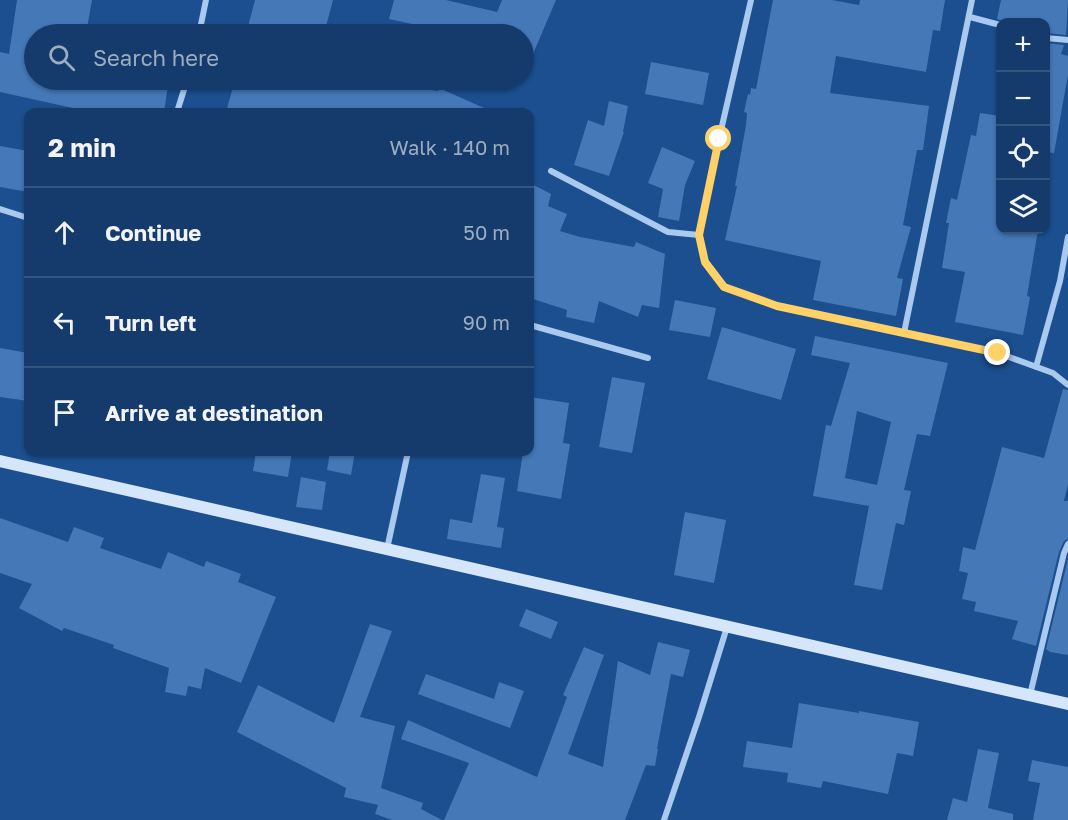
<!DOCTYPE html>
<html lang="en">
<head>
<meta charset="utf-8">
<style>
	body { margin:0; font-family:"Golos Text",sans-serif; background:#1d4271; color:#f1f3f6 }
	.controls { position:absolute; right:18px; top:18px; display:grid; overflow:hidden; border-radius:12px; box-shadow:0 2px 4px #0004 }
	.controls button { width:54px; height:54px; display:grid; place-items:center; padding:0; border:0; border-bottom:2px solid #33557e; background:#143b6b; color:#f1f3f6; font:30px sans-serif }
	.stop { position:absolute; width:18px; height:18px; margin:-14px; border:4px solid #ffd166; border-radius:50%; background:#fff }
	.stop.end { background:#ffd166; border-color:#fff; box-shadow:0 2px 6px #0008 }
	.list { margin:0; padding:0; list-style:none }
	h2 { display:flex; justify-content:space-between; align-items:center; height:78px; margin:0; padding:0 24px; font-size:26px }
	h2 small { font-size:20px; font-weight:400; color:#9dadc1 }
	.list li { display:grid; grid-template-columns:39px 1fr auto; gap:18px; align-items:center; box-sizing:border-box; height:90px; padding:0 24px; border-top:2px solid #33557e }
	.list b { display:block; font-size:22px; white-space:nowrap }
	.list em { font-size:20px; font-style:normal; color:#9dadc1 }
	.icon { flex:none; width:33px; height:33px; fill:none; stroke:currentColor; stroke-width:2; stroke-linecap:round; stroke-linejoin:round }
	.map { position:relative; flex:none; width:1068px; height:820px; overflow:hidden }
	.search { position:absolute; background:#143b6b; box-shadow:0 2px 4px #0004; left:24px; top:24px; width:510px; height:66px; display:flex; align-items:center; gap:15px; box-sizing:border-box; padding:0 21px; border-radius:33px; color:#9dadc1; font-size:22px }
	.panel { position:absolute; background:#143b6b; box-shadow:0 2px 4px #0004; left:24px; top:108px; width:510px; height:348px; border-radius:12px }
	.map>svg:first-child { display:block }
</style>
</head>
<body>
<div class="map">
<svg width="1068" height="820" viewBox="0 0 1068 820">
	<rect width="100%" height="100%" fill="#1b4f8f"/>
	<path fill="#4478b7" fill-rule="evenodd" d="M 17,0 L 92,0 L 86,34 L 34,34 L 34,80 L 137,80 L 168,85 L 164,112 L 91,112 L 0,92 L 0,52 L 9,54 Z
		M 255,0 L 333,0 L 324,34 L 246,34 Z
		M 394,0 L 446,0 L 497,12 L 502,0 L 556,0 L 524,75 L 524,34 L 457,34 L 389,19 Z
		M 773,0 L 832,0 L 859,5 L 860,0 L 945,0 L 940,31 L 933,30 L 926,72 L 836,56 L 830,93 L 929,106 L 923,150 L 917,150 L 903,225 L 911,227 L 897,278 L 903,279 L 896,316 L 813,300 L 821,261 L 725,240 L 737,186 L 735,186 L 746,125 L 747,113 L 744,112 L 748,94 L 750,95 L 751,88 L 756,89 Z
		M 1001,0 L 1068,0 L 1066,35 L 1046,33 L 1046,22 L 1005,22 L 997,19 Z
		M 1046,43 L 1064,45 L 1061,54 L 1068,56 L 1068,75 L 1054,153 L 1046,152 L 1047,94 L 1046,94 Z
		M 651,62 L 709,73 L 703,105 L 645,94 Z
		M 235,80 L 365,80 L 438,91 L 439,88 L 493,112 L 226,112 Z
		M 609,101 L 628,106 L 623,132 L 624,132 L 609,176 L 574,165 L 588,120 L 604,126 Z
		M 980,113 L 1000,116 L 1000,230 L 1038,230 L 1027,296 L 1030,297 L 1023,335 L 955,322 L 965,272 L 942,268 L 949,223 L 946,223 L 951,198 L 957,200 L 971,135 L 976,136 Z
		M 0,146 L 28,151 L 28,192 L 0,187 Z
		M 662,147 L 695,161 L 685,185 L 679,221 L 658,217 L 663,189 L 648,183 Z
		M 530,183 L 551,194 L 548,206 L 567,214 L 560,231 L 580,237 L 634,247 L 636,242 L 665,254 L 659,308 L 642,305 L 638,317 L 599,301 L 594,323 L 566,317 L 567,310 L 530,298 Z
		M 675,300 L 716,308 L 710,337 L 669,330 Z
		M 722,327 L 796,349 L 781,400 L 707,379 Z
		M 815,336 L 948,363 L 930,436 L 917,434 L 904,490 L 911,491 L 904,525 L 896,523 L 882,590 L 854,585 L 869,506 L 813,496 L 826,425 L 831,426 L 850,363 L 811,355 ZM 857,411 L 891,422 L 877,485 L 845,478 Z
		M 0,348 L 28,353 L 28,401 L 0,397 Z
		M 612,377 L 645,383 L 632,453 L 599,447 Z
		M 1063,389 L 1068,390 L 1068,484 L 1064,501 L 1068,501 L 1068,539 L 1064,541 L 1059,552 L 1036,646 L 1012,639 L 1018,621 L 974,611 L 976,602 L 962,599 L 968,573 L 959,571 L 963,547 L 975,550 L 1002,447 L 1044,458 Z
		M 530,397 L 569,403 L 563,443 L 570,444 L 561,499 L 517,491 L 523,452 L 530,452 Z
		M 256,452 L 292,452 L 288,477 L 253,471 Z
		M 330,452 L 355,452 L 351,475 L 327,470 Z
		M 481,474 L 505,478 L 497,527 L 504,528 L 501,548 L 447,539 L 450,519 L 472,523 Z
		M 301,477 L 326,482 L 322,510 L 296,507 Z
		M 685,512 L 726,520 L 714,583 L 674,575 Z
		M 0,518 L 68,542 L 74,527 L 104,538 L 100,548 L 161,569 L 168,552 L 204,567 L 206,561 L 241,574 L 238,582 L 276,597 L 241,683 L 205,668 L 201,689 L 188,686 L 186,696 L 165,692 L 169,668 L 113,648 L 114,645 L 64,628 L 62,631 L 19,608 L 32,584 L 0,573 Z
		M 1068,559 L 1068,655 L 1050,652 L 1046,649 Z
		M 526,609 L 558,622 L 551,639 L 519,626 Z
		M 370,624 L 392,631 L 360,717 L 395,726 L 381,788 L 423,803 L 421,809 L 442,820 L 392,820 L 375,814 L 378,805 L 344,797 L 346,788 L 237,732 L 258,685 L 334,723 Z
		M 658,642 L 690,650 L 683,677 L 671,674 L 657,749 L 658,749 L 655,766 L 646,765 L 625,820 L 444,820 L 469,763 L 401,739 L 408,720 L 537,777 L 567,697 L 563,695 L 584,647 L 604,655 L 568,754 L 603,767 L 618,661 L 650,675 Z
		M 426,674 L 494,699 L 499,682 L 524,691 L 510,728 L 418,694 Z
		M 799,703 L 859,713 L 859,711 L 919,722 L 913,756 L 897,753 L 888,794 L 823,781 L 821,788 L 787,782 L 788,773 L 743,767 L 747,741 L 792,748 Z
		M 978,749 L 999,753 L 988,808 L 1013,814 L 1013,820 L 947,820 L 953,798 L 967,802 Z
		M 1032,760 L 1068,767 L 1068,820 L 1033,820 L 1040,783 L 1028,781 Z"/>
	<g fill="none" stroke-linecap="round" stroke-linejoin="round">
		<path stroke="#a9c9ee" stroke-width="6" d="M 751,0 L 719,139 L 699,235 L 705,262 L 724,287 L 777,306 L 998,353 L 1053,373 L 1068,385
			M 970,17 L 1000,25
			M 199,34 L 206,0
			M 1046,38 L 1068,40
			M 177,112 L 187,80
			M 551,171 L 668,232 L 699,235
			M 0,209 L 28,218
			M 530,325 L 648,358
			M 904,333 L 972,0
			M 1036,367 L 1060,281 L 1068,237
			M 387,549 L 408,452
			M 1030,695 L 1064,553 L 1068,544
			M 664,820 L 699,717 L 727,627"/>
		<path stroke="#d6e6fa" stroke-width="12" d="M 0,461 L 1068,704"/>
	</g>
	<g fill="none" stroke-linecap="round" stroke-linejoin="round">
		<path stroke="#ffd166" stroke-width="8" d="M 719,139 L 699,235 L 705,262 L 724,287 L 777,306 L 998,353"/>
	</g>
</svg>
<div class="controls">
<button>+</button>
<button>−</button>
<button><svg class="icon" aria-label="locate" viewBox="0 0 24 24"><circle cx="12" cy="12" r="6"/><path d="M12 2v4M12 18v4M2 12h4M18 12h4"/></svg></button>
<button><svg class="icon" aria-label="layers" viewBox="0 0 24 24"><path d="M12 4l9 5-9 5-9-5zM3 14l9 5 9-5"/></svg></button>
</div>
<div class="stop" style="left:719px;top:139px"></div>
<div class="stop end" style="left:998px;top:353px"></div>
<div class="search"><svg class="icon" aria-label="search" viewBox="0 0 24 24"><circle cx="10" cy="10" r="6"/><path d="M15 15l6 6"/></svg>Search here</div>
<section class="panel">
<h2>2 min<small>Walk · 140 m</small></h2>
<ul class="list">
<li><svg class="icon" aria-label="ahead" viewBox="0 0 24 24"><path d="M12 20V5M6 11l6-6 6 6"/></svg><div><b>Continue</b></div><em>50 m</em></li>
<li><svg class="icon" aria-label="left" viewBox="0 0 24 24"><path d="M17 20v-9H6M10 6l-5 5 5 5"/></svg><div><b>Turn left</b></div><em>90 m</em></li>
<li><svg class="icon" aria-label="arrive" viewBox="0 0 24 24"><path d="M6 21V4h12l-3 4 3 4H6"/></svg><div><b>Arrive at destination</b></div></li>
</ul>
</section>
</div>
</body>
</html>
